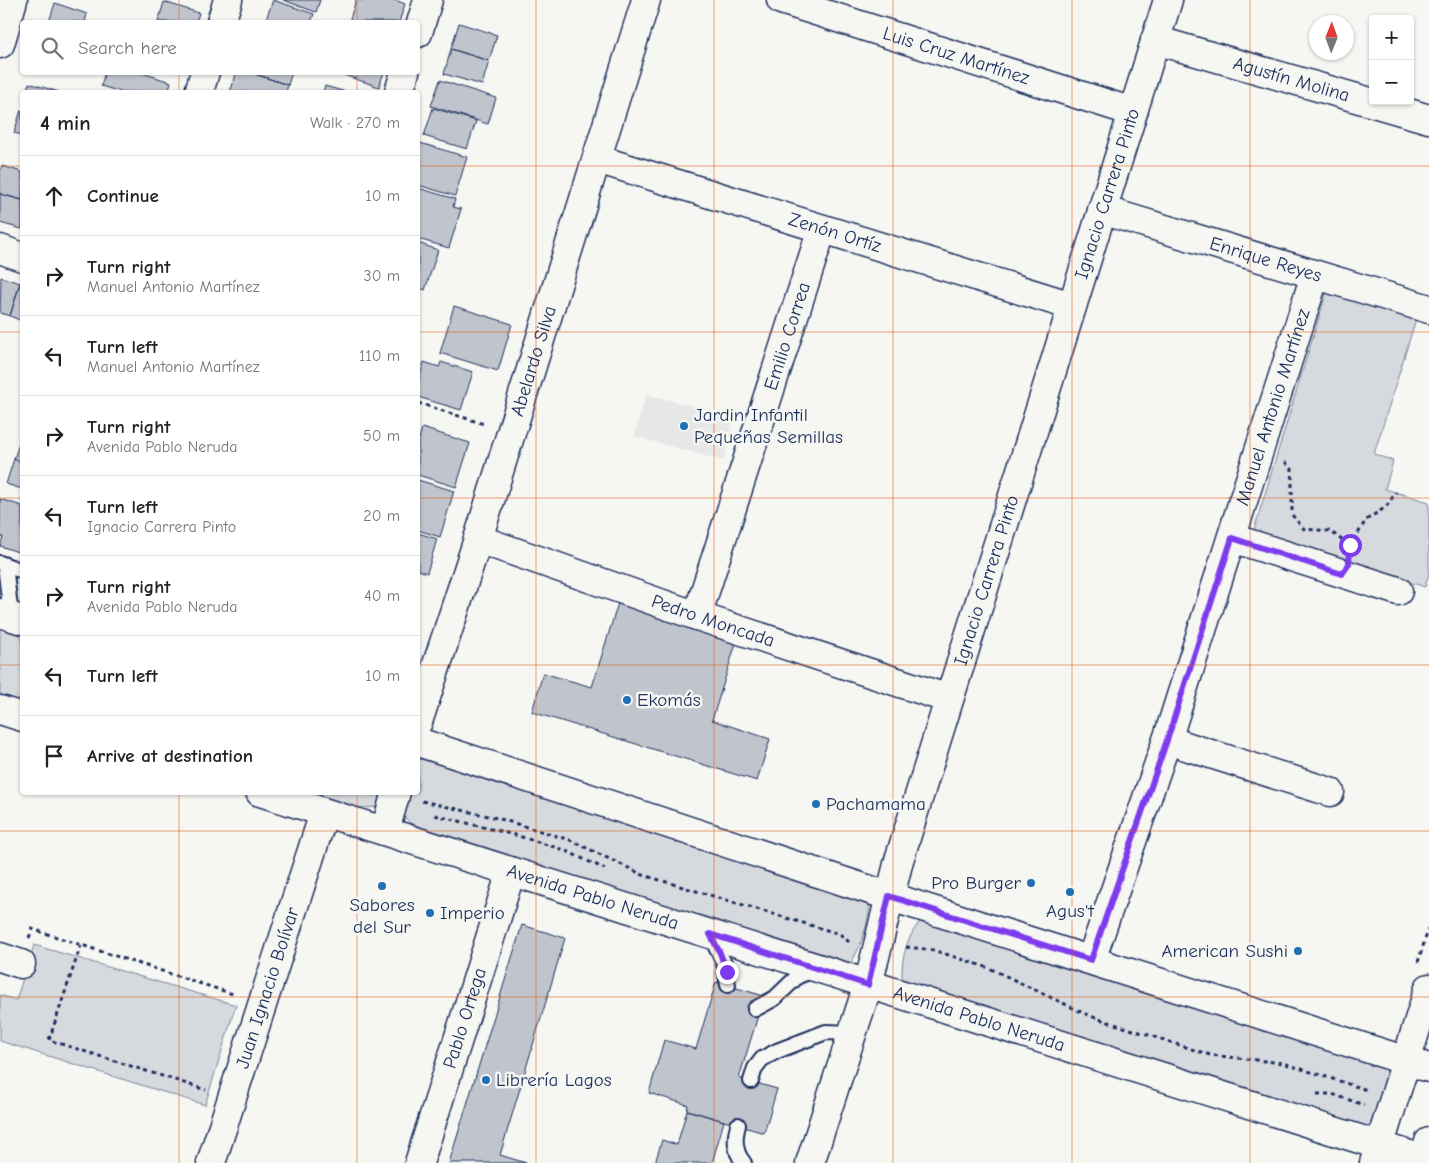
<!DOCTYPE html>
<html lang="en">
<head>
<meta charset="utf-8">
<style>
	body { margin:0; font-family:"Comic Neue",sans-serif; background:#f2f2f2; color:#222 }
	.controls { position:absolute; right:15px; top:15px; display:grid; overflow:hidden; border-radius:5px; box-shadow:0 1px 4px #0004 }
	.controls button { width:45px; height:45px; display:grid; place-items:center; padding:0; border:0; border-bottom:1px solid #e0e0e0; background:#fff; color:#222; font:25px sans-serif }
	.compass { position:absolute; left:1309px; top:15px; width:45px; height:45px; border-radius:50%; background:#fff; box-shadow:0 1px 4px #0004; rotate:1deg }
	.stop { position:absolute; width:15px; height:15px; margin:-11px; border:4px solid #7c3aed; border-radius:50%; background:#fff }
	.stop.end { background:#7c3aed; border-color:#fff; box-shadow:0 1px 5px #0008 }
	.list { margin:0; padding:0; list-style:none }
	h2 { display:flex; justify-content:space-between; align-items:center; height:65px; margin:0; padding:0 20px; font-size:21px }
	h2 small { font-size:16px; font-weight:400; color:#767676 }
	.list li { display:grid; grid-template-columns:32px 1fr auto; gap:15px; align-items:center; box-sizing:border-box; height:80px; padding:0 20px; border-top:1px solid #e0e0e0 }
	.list b { display:block; font-size:19px; white-space:nowrap }
	.list p { margin:0; font-size:16px; white-space:nowrap; color:#767676 }
	.list em { font-size:16px; font-style:normal; color:#767676 }
	.icon { flex:none; width:28px; height:28px; fill:none; stroke:currentColor; stroke-width:2; stroke-linecap:round; stroke-linejoin:round }
	.map { position:relative; flex:none; width:1429px; height:1163px; overflow:hidden }
	.search { position:absolute; background:#fff; box-shadow:0 1px 4px #0004; left:20px; top:20px; width:400px; height:55px; display:flex; align-items:center; gap:12px; box-sizing:border-box; padding:0 18px; border-radius:5px; color:#767676; font-size:19px }
	.panel { position:absolute; background:#fff; box-shadow:0 1px 4px #0004; left:20px; top:90px; width:400px; height:705px; border-radius:5px }
	.map>svg:first-child { display:block }
</style>
</head>
<body>
<div class="map">
<svg width="1429" height="1163" viewBox="0 0 1429 1163">
	<rect width="100%" height="100%" fill="#f6f6f2"/>
	<filter id="ink" filterUnits="userSpaceOnUse"><feTurbulence type="fractalNoise" baseFrequency=".02" numOctaves="2"/><feDisplacementMap in="SourceGraphic" scale="10" xChannelSelector="R" yChannelSelector="G"/><feConvolveMatrix kernelMatrix="1 2 1 2 8 2 1 2 1" color-interpolation-filters="sRGB"/></filter>
	<g filter="url(#ink)">
		<path fill="#e6e7e7" d="M 646,394 L 734,417 L 723,461 L 634,436 Z"/>
		<path fill="#d6d9dd" stroke="#78849e" d="M 1327,291 L 1416,319 L 1374,454 L 1393,461 L 1385,489 L 1429,502 L 1429,573 L 1425,587 L 1253,533 Z
			M 0,625 L 22,632 L 22,701 L 0,694 Z
			M 418,759 L 425,760 L 870,905 C 867,926 862,945 851,963 L 414,826 L 401,814 L 379,807 L 358,808 L 308,793 L 418,792 Z
			M 920,921 L 1389,1069 L 1370,1129 L 902,979 C 901,957 907,938 920,921 Z
			M 34,945 L 236,1005 L 205,1105 L 0,1041 L 0,995 L 16,1000 Z"/>
		<path fill="#c0c4cd" stroke="#1b2f5e" d="M 273,0 L 314,14 L 311,22 L 265,22 Z
			M 283,0 L 320,0 L 316,12 Z
			M 356,0 L 395,0 L 405,4 L 399,22 L 349,22 Z
			M 164,2 L 199,13 L 196,22 L 158,22 Z
			M 55,3 L 87,14 L 85,22 L 49,22 Z
			M 459,23 L 497,35 L 489,61 L 451,49 Z
			M 451,49 L 489,61 L 482,85 L 444,74 Z
			M 105,72 L 139,72 L 171,82 L 168,92 L 121,92 L 101,86 Z
			M 237,72 L 249,72 L 288,85 L 286,92 L 230,92 Z
			M 249,72 L 292,72 L 288,85 Z
			M 335,72 L 384,72 L 379,87 Z
			M 440,80 L 496,98 L 488,124 L 431,106 Z
			M 29,83 L 59,92 L 26,92 Z
			M 325,86 L 346,92 L 323,92 Z
			M 433,108 L 476,121 L 467,149 L 424,136 Z
			M 21,110 L 22,111 L 22,135 L 14,133 Z
			M 420,143 L 467,157 L 455,196 L 418,185 L 418,154 Z
			M 2,166 L 22,172 L 22,200 L 0,194 L 0,172 Z
			M 418,188 L 455,199 L 453,207 L 461,209 L 449,248 L 418,239 Z
			M 0,194 L 22,200 L 22,229 L 0,223 Z
			M 418,243 L 438,250 L 425,290 L 418,287 Z
			M 1,277 L 20,283 L 10,316 L 0,313 Z
			M 20,283 L 22,283 L 22,321 L 10,316 Z
			M 454,306 L 512,324 L 498,371 L 440,353 Z
			M 424,362 L 439,367 L 441,362 L 473,372 L 461,410 L 418,397 L 418,383 Z
			M 422,428 L 470,443 L 456,487 L 418,475 L 418,443 Z
			M 22,435 L 22,462 L 14,459 Z
			M 14,459 L 22,462 L 22,489 L 6,484 Z
			M 418,480 L 454,491 L 440,537 L 418,530 Z
			M 0,499 L 22,506 L 22,543 L 21,542 L 18,552 L 0,546 L 3,537 L 0,536 Z
			M 418,533 L 437,539 L 427,573 L 418,570 Z
			M 619,600 L 737,640 L 712,720 L 770,739 L 757,781 L 532,712 L 543,673 L 592,687 Z
			M 522,925 L 565,938 L 500,1155 L 526,1163 L 449,1163 Z
			M 716,982 L 764,996 L 739,1078 L 777,1089 L 764,1133 L 687,1110 L 688,1105 L 649,1093 L 664,1040 L 696,1049 Z
			M 687,1110 L 724,1121 L 712,1163 L 655,1163 L 662,1140 L 677,1145 Z"/>
		<g fill="none" stroke-linecap="round" stroke-linejoin="round">
			<defs>
				<path id="service" d="M 0,563 L 22,571
					M 5,565 L 11,616
					M 710,935 L 724,963 L 728,985
					M 755,1009 L 775,998 L 798,976 L 814,970
					M 751,1081 L 755,1068 L 762,1059 L 777,1051 L 826,1032 L 852,1033
					M 738,1125 C 734,1139 734,1152 744,1163"/>
				<g id="minor">
					<path id="s1" d="M 781,0 L 1133,112"/>
					<path d="M 221,22 L 228,0"/>
					<path d="M 418,33 L 428,0"/>
					<path id="s2" d="M 1155,40 L 1429,119"/>
					<path d="M 199,92 L 205,72"/>
					<path d="M 399,92 L 405,72"/>
					<path id="s3" d="M 597,159 L 1072,306"/>
					<path id="s4" d="M 1102,210 L 1429,309"/>
					<path d="M 0,249 L 22,257"/>
					<path d="M 1232,538 L 1398,591"/>
					<path id="s5" d="M 478,539 L 697,616 L 949,699"/>
					<path id="s6" d="M 697,616 L 822,229"/>
					<path id="s7" d="M 418,722 L 478,539 L 646,0"/>
					<path d="M 1167,740 L 1330,792"/>
					<path d="M 385,831 L 396,792"/>
					<path d="M 0,957 L 21,964"/>
					<path id="s8" d="M 1091,960 L 1167,740 L 1315,275"/>
					<path id="s9" d="M 211,1163 L 324,813"/>
					<path id="s10" d="M 419,1163 L 511,872"/>
					<path id="s11" d="M 810,1163 L 868,985 L 899,860 L 1168,0"/>
				</g>
				<g id="secondary">
					<path d="M 0,44 L 13,0"/>
					<path d="M 0,613 L 22,620"/>
					<path d="M 0,710 L 22,717"/>
					<path d="M 418,742 L 916,905 L 1429,1068"/>
					<path id="s12" d="M 260,792 L 1429,1161"/>
				</g>
				<path id="primary" d="M 1374,1163 L 1429,988
					M 1423,1163 L 1429,1142"/>
			</defs>
			<use href="#service" stroke="#1b2f5e" stroke-width="18"/>
			<use href="#minor" stroke="#1b2f5e" stroke-width="31"/>
			<use href="#secondary" stroke="#1b2f5e" stroke-width="31"/>
			<use href="#primary" stroke="#1b2f5e" stroke-width="31"/>
			<path stroke="#1b2f5e" stroke-width="3" stroke-dasharray="4 4" stroke-linecap="butt" d="M 418,403 L 484,424
				M 1285,462 L 1292,469 L 1292,515 L 1304,529 L 1330,531 L 1347,544
				M 1350,547 L 1366,520 L 1386,507 L 1396,492
				M 422,801 L 497,818 L 570,840 L 643,875 L 840,934 L 849,942
				M 435,815 L 515,835 L 564,850 L 605,869
				M 29,938 L 32,929 L 236,995
				M 81,945 L 49,1040 L 206,1090
				M 906,947 L 933,950 L 989,968 L 1090,1016 L 1210,1055 L 1283,1063 L 1367,1090
				M 1418,962 L 1429,927
				M 1317,1094 L 1332,1094 L 1364,1105"/>
			<use href="#service" stroke="#f6f6f2" stroke-width="14"/>
			<use href="#minor" stroke="#f6f6f2" stroke-width="28"/>
			<use href="#secondary" stroke="#f6f6f2" stroke-width="28"/>
			<use href="#primary" stroke="#f6f6f2" stroke-width="28"/>
		</g>
	</g>
	<g fill="none" stroke-linecap="round" stroke-linejoin="round" filter="url(#ink)">
		<path stroke="#7c3aed" stroke-width="6" d="M 727,972 L 720,953 L 710,934 L 868,985 L 889,896 L 1091,960 L 1167,740 L 1232,538 L 1342,574 L 1349,564 L 1350,545"/>
	</g>
	<path fill="none" stroke="#e8590c" stroke-width="1" stroke-opacity="0.55" d="M 179,0 L 179,22M 357,0 L 357,22M 536,0 L 536,1163M 714,0 L 714,1163M 893,0 L 893,1163M 1072,0 L 1072,1163M 1250,0 L 1250,1163M 179,72 L 179,92M 357,72 L 357,92M 0,166 L 22,166M 418,166 L 1429,166M 0,332 L 22,332M 418,332 L 1429,332M 0,498 L 22,498M 418,498 L 1429,498M 0,665 L 22,665M 418,665 L 1429,665M 179,792 L 179,1163M 357,792 L 357,1163M 0,831 L 1429,831M 0,997 L 1429,997"/>
	<g fill="#1f6fb2" stroke="#f6f6f2" stroke-width="2">
		<circle cx="684" cy="426" r="5"/>
		<circle cx="627" cy="700" r="5"/>
		<circle cx="816" cy="804" r="5"/>
		<circle cx="1031" cy="883" r="5"/>
		<circle cx="382" cy="886" r="5"/>
		<circle cx="1070" cy="892" r="5"/>
		<circle cx="430" cy="913" r="5"/>
		<circle cx="1298" cy="951" r="5"/>
		<circle cx="486" cy="1080" r="5"/>
	</g>
	<g text-anchor="middle" dominant-baseline="central" stroke-width="5" stroke-linejoin="round" paint-order="stroke">
		<g font-size="19" fill="#1b2f5e" stroke="#f6f6f2">
			<text stroke="none"><textPath href="#s1" startOffset="184">Luis Cruz Martínez</textPath></text>
			<text stroke="none"><textPath href="#s2" startOffset="142">Agustín Molina</textPath></text>
			<text stroke="none"><textPath href="#s11" startOffset="1014">Ignacio Carrera Pinto</textPath></text>
			<text stroke="none"><textPath href="#s3" startOffset="249">Zenón Ortíz</textPath></text>
			<text stroke="none"><textPath href="#s4" startOffset="171">Enrique Reyes</textPath></text>
			<text stroke="none"><textPath href="#s6" startOffset="294">Emilio Correa</textPath></text>
			<text stroke="none"><textPath href="#s7" startOffset="379">Abelardo Silva</textPath></text>
			<text stroke="none"><textPath href="#s8" startOffset="582">Manuel Antonio Martínez</textPath></text>
			<text stroke="none"><textPath href="#s11" startOffset="609">Ignacio Carrera Pinto</textPath></text>
			<text stroke="none"><textPath href="#s5" startOffset="249">Pedro Moncada</textPath></text>
			<text stroke="none"><textPath href="#s12" startOffset="349">Avenida Pablo Neruda</textPath></text>
			<text stroke="none"><textPath href="#s9" startOffset="184">Juan Ignacio Bolívar</textPath></text>
			<text stroke="none"><textPath href="#s10" startOffset="152">Pablo Ortega</textPath></text>
			<text stroke="none"><textPath href="#s12" startOffset="754">Avenida Pablo Neruda</textPath></text>
		</g>
		<g font-size="19" fill="#1b2f5e" stroke="#f6f6f2" text-anchor="start">
			<text x="694" y="415">Jardin Infantil<tspan x="694" dy="22">Pequeñas Semillas</tspan></text>
			<text x="637" y="700">Ekomás</text>
			<text x="826" y="804">Pachamama</text>
			<text x="1021" y="883" text-anchor="end">Pro Burger</text>
			<text x="382" y="905" text-anchor="middle">Sabores<tspan x="382" dy="22">del Sur</tspan></text>
			<text x="1070" y="911" text-anchor="middle">Agus't</text>
			<text x="440" y="913">Imperio</text>
			<text x="1288" y="951" text-anchor="end">American Sushi</text>
			<text x="496" y="1080">Librería Lagos</text>
		</g>
	</g>
</svg>
<div class="controls">
<button>+</button>
<button>−</button>
</div>
<svg class="compass" viewBox="-18 -18 36 36"><path d="M0-13l5 13h-10z" fill="#e53935"/><path d="M0 13l5-13h-10z" fill="#767676"/></svg>
<div class="stop" style="left:1350px;top:545px"></div>
<div class="stop end" style="left:727px;top:972px"></div>
<div class="search"><svg class="icon" aria-label="search" viewBox="0 0 24 24"><circle cx="10" cy="10" r="6"/><path d="M15 15l6 6"/></svg>Search here</div>
<section class="panel">
<h2>4 min<small>Walk · 270 m</small></h2>
<ul class="list">
<li><svg class="icon" aria-label="ahead" viewBox="0 0 24 24"><path d="M12 20V5M6 11l6-6 6 6"/></svg><div><b>Continue</b></div><em>10 m</em></li>
<li><svg class="icon" aria-label="right" viewBox="0 0 24 24"><path d="M7 20v-9h11M14 6l5 5-5 5"/></svg><div><b>Turn right</b><p>Manuel Antonio Martínez</p></div><em>30 m</em></li>
<li><svg class="icon" aria-label="left" viewBox="0 0 24 24"><path d="M17 20v-9H6M10 6l-5 5 5 5"/></svg><div><b>Turn left</b><p>Manuel Antonio Martínez</p></div><em>110 m</em></li>
<li><svg class="icon" aria-label="right" viewBox="0 0 24 24"><path d="M7 20v-9h11M14 6l5 5-5 5"/></svg><div><b>Turn right</b><p>Avenida Pablo Neruda</p></div><em>50 m</em></li>
<li><svg class="icon" aria-label="left" viewBox="0 0 24 24"><path d="M17 20v-9H6M10 6l-5 5 5 5"/></svg><div><b>Turn left</b><p>Ignacio Carrera Pinto</p></div><em>20 m</em></li>
<li><svg class="icon" aria-label="right" viewBox="0 0 24 24"><path d="M7 20v-9h11M14 6l5 5-5 5"/></svg><div><b>Turn right</b><p>Avenida Pablo Neruda</p></div><em>40 m</em></li>
<li><svg class="icon" aria-label="left" viewBox="0 0 24 24"><path d="M17 20v-9H6M10 6l-5 5 5 5"/></svg><div><b>Turn left</b></div><em>10 m</em></li>
<li><svg class="icon" aria-label="arrive" viewBox="0 0 24 24"><path d="M6 21V4h12l-3 4 3 4H6"/></svg><div><b>Arrive at destination</b></div></li>
</ul>
</section>
</div>
</body>
</html>
